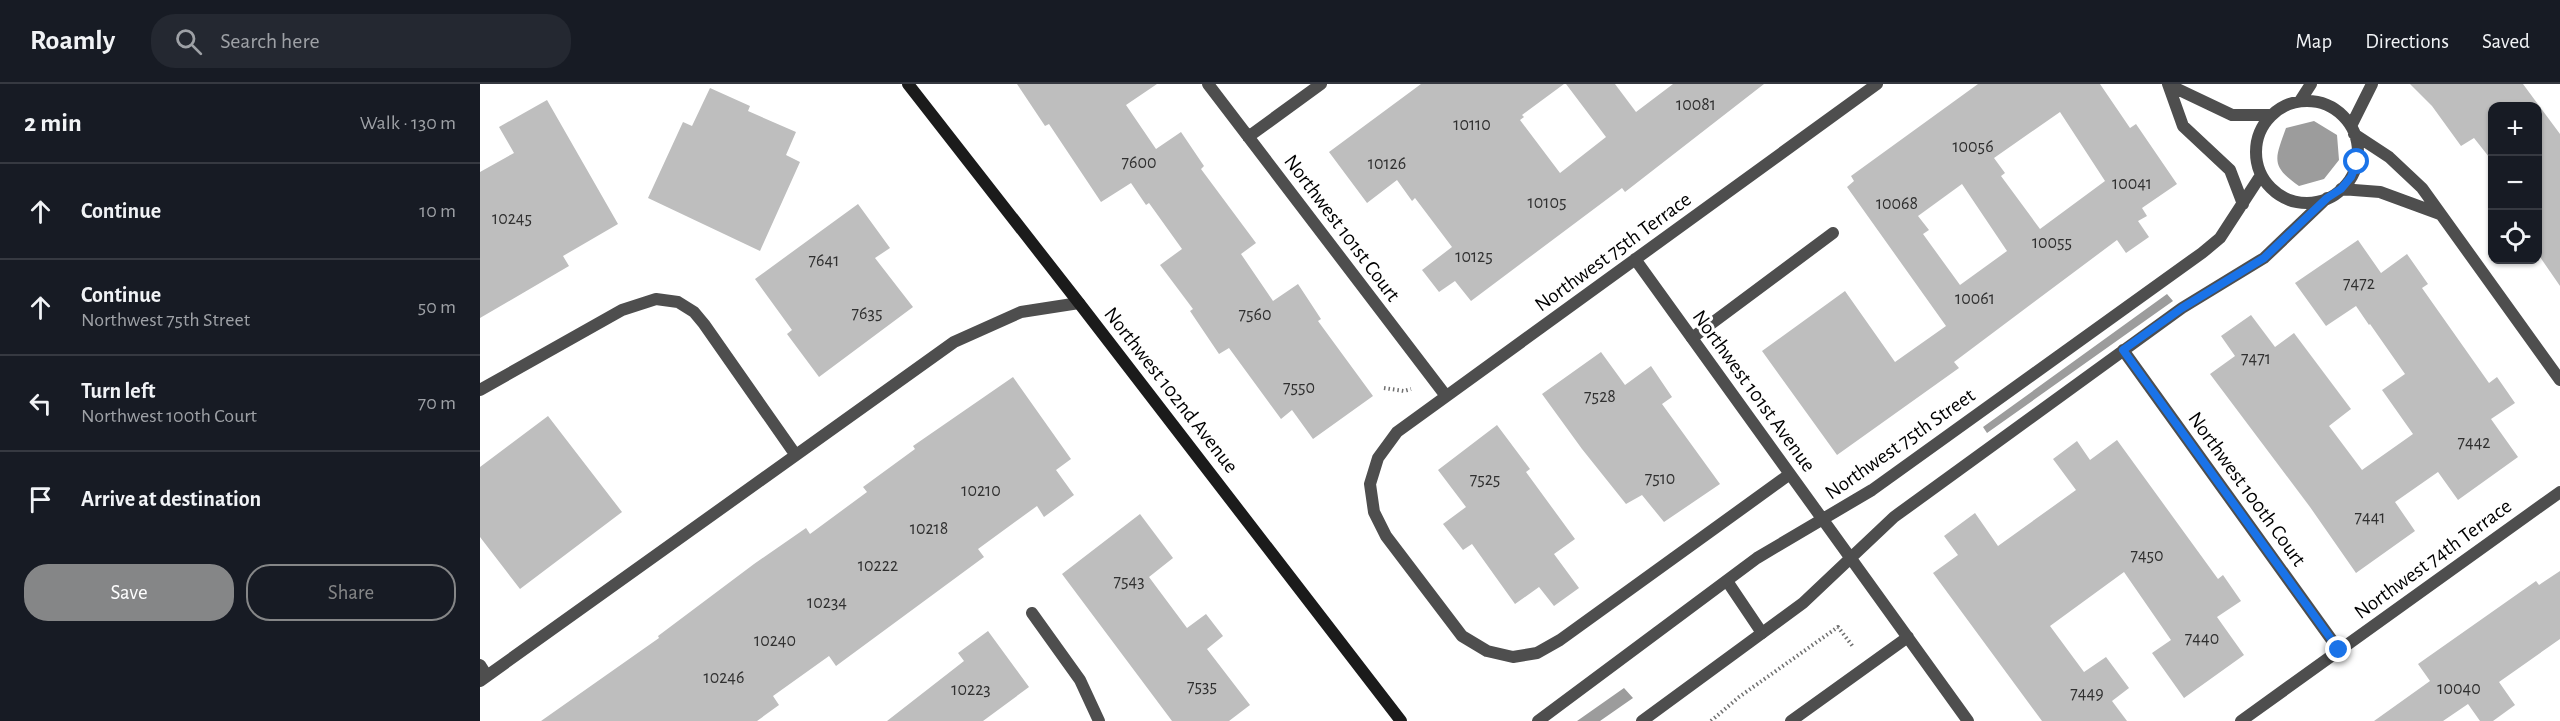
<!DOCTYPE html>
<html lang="en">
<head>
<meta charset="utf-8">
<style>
	body { margin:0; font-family:"Alegreya Sans",sans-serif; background:#242831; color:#f1f3f6 }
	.controls { position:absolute; right:18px; top:18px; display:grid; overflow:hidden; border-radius:12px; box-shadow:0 2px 4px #0004 }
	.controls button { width:54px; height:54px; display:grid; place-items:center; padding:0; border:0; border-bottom:2px solid #363941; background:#171b24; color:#f1f3f6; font:30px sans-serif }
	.stop { position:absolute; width:18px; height:18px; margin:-14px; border:4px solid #1a73e8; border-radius:50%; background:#fff }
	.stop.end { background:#1a73e8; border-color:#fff; box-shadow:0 2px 6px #0008 }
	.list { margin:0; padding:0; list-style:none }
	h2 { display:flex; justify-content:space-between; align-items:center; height:78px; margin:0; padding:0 24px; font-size:26px }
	h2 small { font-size:20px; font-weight:400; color:#9ea1a6 }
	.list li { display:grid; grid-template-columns:39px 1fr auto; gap:18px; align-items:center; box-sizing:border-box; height:96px; padding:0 24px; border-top:2px solid #363941 }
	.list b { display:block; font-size:22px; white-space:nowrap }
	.list p { margin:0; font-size:20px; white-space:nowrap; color:#9ea1a6 }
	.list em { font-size:20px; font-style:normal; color:#9ea1a6 }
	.actions { display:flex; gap:12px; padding:18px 24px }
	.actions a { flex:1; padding:14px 0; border:2px solid #858687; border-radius:24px; text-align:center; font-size:21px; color:#858687 }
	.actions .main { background:#858687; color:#fff }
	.icon { flex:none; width:33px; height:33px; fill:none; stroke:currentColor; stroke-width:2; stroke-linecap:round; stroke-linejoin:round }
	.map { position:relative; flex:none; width:2080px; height:637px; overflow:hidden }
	header { display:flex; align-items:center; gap:36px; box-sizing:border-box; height:84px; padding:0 30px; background:#171b24; border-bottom:2px solid #363941 }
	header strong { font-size:28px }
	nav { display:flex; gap:33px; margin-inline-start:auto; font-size:21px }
	.search { width:420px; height:54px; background:#242831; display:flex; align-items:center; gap:15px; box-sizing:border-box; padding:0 21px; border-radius:24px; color:#9ea1a6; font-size:22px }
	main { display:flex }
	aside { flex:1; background:#171b24 }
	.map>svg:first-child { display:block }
</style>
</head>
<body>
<header>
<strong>Roamly</strong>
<div class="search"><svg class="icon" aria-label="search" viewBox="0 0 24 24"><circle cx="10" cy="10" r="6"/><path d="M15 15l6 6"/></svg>Search here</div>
<nav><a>Map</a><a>Directions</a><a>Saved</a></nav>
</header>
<main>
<aside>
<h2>2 min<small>Walk · 130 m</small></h2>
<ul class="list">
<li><svg class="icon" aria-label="ahead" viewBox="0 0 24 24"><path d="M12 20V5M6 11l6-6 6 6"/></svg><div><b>Continue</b></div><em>10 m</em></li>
<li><svg class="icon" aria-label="ahead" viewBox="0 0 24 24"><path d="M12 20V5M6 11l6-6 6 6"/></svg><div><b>Continue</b><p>Northwest 75th Street</p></div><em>50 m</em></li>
<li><svg class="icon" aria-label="left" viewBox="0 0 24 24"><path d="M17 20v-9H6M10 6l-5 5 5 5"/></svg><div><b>Turn left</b><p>Northwest 100th Court</p></div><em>70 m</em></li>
<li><svg class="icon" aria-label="arrive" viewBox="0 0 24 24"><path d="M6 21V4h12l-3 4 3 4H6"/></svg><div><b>Arrive at destination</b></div></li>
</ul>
<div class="actions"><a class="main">Save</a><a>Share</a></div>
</aside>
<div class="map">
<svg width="2080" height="637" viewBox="0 0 2080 637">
	<rect width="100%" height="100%" fill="#fff"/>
	<path fill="#9c9c9c" d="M 1834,37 L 1857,51 L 1859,76 L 1844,95 L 1819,102 C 1790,82 1795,75 1806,44 Z
		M 1687,210 L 1693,217 L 1507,349 L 1503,343 Z
		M 1144,604 L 1153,614 L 1120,637 L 1097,637 Z"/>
	<path fill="#bebebe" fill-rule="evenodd" d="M 537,0 L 677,0 L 646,21 L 676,65 L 701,48 L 724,82 L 721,85 L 776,159 L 761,170 L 793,217 L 818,200 L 841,235 L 838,237 L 893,312 L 833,355 L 812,326 L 801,335 L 749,264 L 739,270 L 710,227 L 713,225 L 680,181 L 702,165 L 669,119 L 666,121 L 651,99 L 621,118 L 569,40 L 565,42 Z
		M 941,0 L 1084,0 L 1042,31 L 1044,33 L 1040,36 L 1080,89 L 1126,53 L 1086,0 L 1135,0 L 1156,28 L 1193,0 L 1284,0 L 1145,108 L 1142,104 L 991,217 L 975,197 L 959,208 L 942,186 L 972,163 L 935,114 L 932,117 L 917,96 L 887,119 L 849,68 Z
		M 1498,0 L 1620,0 L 1650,44 L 1656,40 L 1697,100 L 1662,124 L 1667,132 L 1658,137 L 1669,153 L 1646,169 L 1637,156 L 1474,278 L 1479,284 L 1357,371 L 1282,267 L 1365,207 L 1415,278 L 1466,242 L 1367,103 L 1374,97 L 1371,92 ZM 1580,28 L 1625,97 L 1560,145 L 1521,92 L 1525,89 L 1514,74 ZM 1482,100 L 1527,167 L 1480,201 L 1443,150 L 1449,146 L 1438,132 Z
		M 1930,0 L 2043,0 L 2080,50 L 2080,202 L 2058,170 L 2058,22 L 2013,22 L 2013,78 L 1994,54 L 1981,62 L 1952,22 Z
		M 230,4 L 270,22 L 268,27 L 316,48 L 306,71 L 320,78 L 280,167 L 168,114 L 203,38 L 212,42 Z
		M 67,16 L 138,140 L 83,172 L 89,182 L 0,234 L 0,88 L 34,69 L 19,43 Z
		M 378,120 L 410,164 L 395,174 L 433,223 L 339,293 L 307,250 L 312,246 L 275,195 Z
		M 1878,156 L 1901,189 L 1927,170 L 1948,200 L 1942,204 L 2009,299 L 2017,293 L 2035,319 L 2011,335 L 2038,373 L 1978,416 L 1958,388 L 1915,418 L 1935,447 L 1876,489 L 1830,423 L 1730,290 L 1755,272 L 1741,252 L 1771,231 L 1795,263 L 1814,249 L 1871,325 L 1849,342 L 1882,386 L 1933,350 L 1902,306 L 1925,290 L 1890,240 L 1889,241 L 1876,222 L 1846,242 L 1815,199 Z
		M 1121,268 L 1145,301 L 1171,282 L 1192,313 L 1182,320 L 1240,400 L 1184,438 L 1162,411 L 1146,420 L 1102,365 L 1062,310 Z
		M 533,293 L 591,375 L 576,386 L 594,411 L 564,433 L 557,422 L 498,465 L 504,473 L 356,582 L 349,572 L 293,612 L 299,621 L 277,637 L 61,637 L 179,554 L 178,552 L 274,480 L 326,444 L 330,450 L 387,408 L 383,403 L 435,365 L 433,362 Z
		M 68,332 L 142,428 L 40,505 L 0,453 L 0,383 Z
		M 1017,341 L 1050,385 L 1046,388 L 1095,455 L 1074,470 L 1099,504 L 1074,522 L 1059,503 L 1035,520 L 992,460 L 983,466 L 963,440 L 986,423 L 958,386 Z
		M 1637,356 L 1738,495 L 1743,491 L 1761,517 L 1737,533 L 1764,571 L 1704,614 L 1672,569 L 1691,556 L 1644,488 L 1570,542 L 1604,588 L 1626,573 L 1649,604 L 1632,617 L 1647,637 L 1562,637 L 1453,489 L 1478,471 L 1464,452 L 1495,429 L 1518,462 L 1596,406 L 1573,375 L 1597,357 L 1610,376 Z
		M 660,430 L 693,474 L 669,493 L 707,544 L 726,530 L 743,552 L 727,565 L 770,621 L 749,637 L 692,637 L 582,490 Z
		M 2080,487 L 2080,555 L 2019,598 L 2035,621 L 2013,637 L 2000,637 L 1988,620 L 1963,637 L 1894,637 L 1950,597 L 1938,580 L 2056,497 L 2059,501 Z
		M 508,547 L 549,603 L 503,637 L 407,637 L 484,577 L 478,569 Z"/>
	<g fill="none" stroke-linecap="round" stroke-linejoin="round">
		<path stroke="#707070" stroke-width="4" stroke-dasharray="1.5 3" stroke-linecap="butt" d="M 904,304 L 924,307 L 931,305
			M 1231,637 L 1259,613 L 1358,543 L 1374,564"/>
		<path stroke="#4e4e4e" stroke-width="12" d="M 1212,254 L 1353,149
			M 0,306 L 142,226 L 176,215 L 198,218 L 214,228 L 224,240 L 315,370
			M 1247,497 L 1282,549
			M 0,581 L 7,592
			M 0,597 L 474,258 L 541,228 L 599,219"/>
		<path stroke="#4e4e4e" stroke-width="12" d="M 728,0 L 966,312
			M 1688,0 L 1703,42 L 1750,86 L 1763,120
			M 1689,1 L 1752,31 L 1791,31
			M 1820,17 L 1831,0
			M1776 68a51 51 0 1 1 102 0a51 51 0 1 1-102 0Z
			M 1871,42 L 1892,0
			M 1874,50 L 1909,73 L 1942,104 L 2080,296
			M 768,53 L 841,0
			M 1861,105 L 1900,108 L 1960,130
			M 1155,175 L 1488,637
			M 1643,266 L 1859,566
			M 1310,390 L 1080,556 L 1057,569 L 1033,573 L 1007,567 L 982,552 L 906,452 L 894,428 L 890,400 L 898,374 L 917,348 L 1397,0
			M 552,529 L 600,596 L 619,637
			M 1058,637 L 1277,474 L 1392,406 L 1722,169 L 1740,154 L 1781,91
			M 1162,637 L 1323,519 L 1414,433 L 1702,224 L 1784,174 L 1847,114
			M 1311,637 L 1428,553
			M 1761,637 L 2080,408"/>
		<path stroke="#1b1b1b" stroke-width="12" d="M 428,0 L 599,219 L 921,637"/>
	</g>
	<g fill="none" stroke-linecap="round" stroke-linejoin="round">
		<path stroke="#1a73e8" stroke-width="8" d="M 1859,566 L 1643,266 L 1702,224 L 1784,174 L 1847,114 L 1861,105 L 1871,93 L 1877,78"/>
	</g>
	<g text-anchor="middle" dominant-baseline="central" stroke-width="6" stroke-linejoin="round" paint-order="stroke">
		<g font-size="18" fill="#303030">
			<text x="1216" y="21">10081</text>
			<text x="992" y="41">10110</text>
			<text x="1493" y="63">10056</text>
			<text x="659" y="79">7600</text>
			<text x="907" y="80">10126</text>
			<text x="1652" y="100">10041</text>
			<text x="1067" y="119">10105</text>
			<text x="1417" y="120">10068</text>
			<text x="32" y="135">10245</text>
			<text x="1572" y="159">10055</text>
			<text x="994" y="173">10125</text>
			<text x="344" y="177">7641</text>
			<text x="1879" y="200">7472</text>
			<text x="1495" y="215">10061</text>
			<text x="387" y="230">7635</text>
			<text x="775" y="231">7560</text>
			<text x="1776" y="275">7471</text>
			<text x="819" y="304">7550</text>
			<text x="1120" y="313">7528</text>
			<text x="1994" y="359">7442</text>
			<text x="1180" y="395">7510</text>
			<text x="1005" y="396">7525</text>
			<text x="501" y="407">10210</text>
			<text x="1890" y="434">7441</text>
			<text x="449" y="445">10218</text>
			<text x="1667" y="472">7450</text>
			<text x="398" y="482">10222</text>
			<text x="649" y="498">7543</text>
			<text x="347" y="519">10234</text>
			<text x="1722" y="555">7440</text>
			<text x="295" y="557">10240</text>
			<text x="244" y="594">10246</text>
			<text x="722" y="603">7535</text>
			<text x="1979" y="605">10040</text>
			<text x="491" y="606">10223</text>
			<text x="1607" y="610">7449</text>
		</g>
		<g font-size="21" fill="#000" stroke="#fff">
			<text transform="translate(862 144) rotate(53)">Northwest 101st Court</text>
			<text transform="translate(1133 168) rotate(-36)">Northwest 75th Terrace</text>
			<text transform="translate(691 306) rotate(52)">Northwest 102nd Avenue</text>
			<text transform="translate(1274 307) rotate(54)">Northwest 101st Avenue</text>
			<text transform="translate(1420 360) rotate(-35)">Northwest 75th Street</text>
			<text transform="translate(1767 405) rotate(54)">Northwest 100th Court</text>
			<text transform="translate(1953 475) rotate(-36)">Northwest 74th Terrace</text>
		</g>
	</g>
</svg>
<div class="controls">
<button>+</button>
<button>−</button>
<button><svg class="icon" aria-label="locate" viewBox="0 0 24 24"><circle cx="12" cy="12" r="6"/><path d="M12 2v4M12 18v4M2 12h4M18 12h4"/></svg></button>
</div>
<div class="stop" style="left:1877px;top:78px"></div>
<div class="stop end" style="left:1859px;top:566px"></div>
</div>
</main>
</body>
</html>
